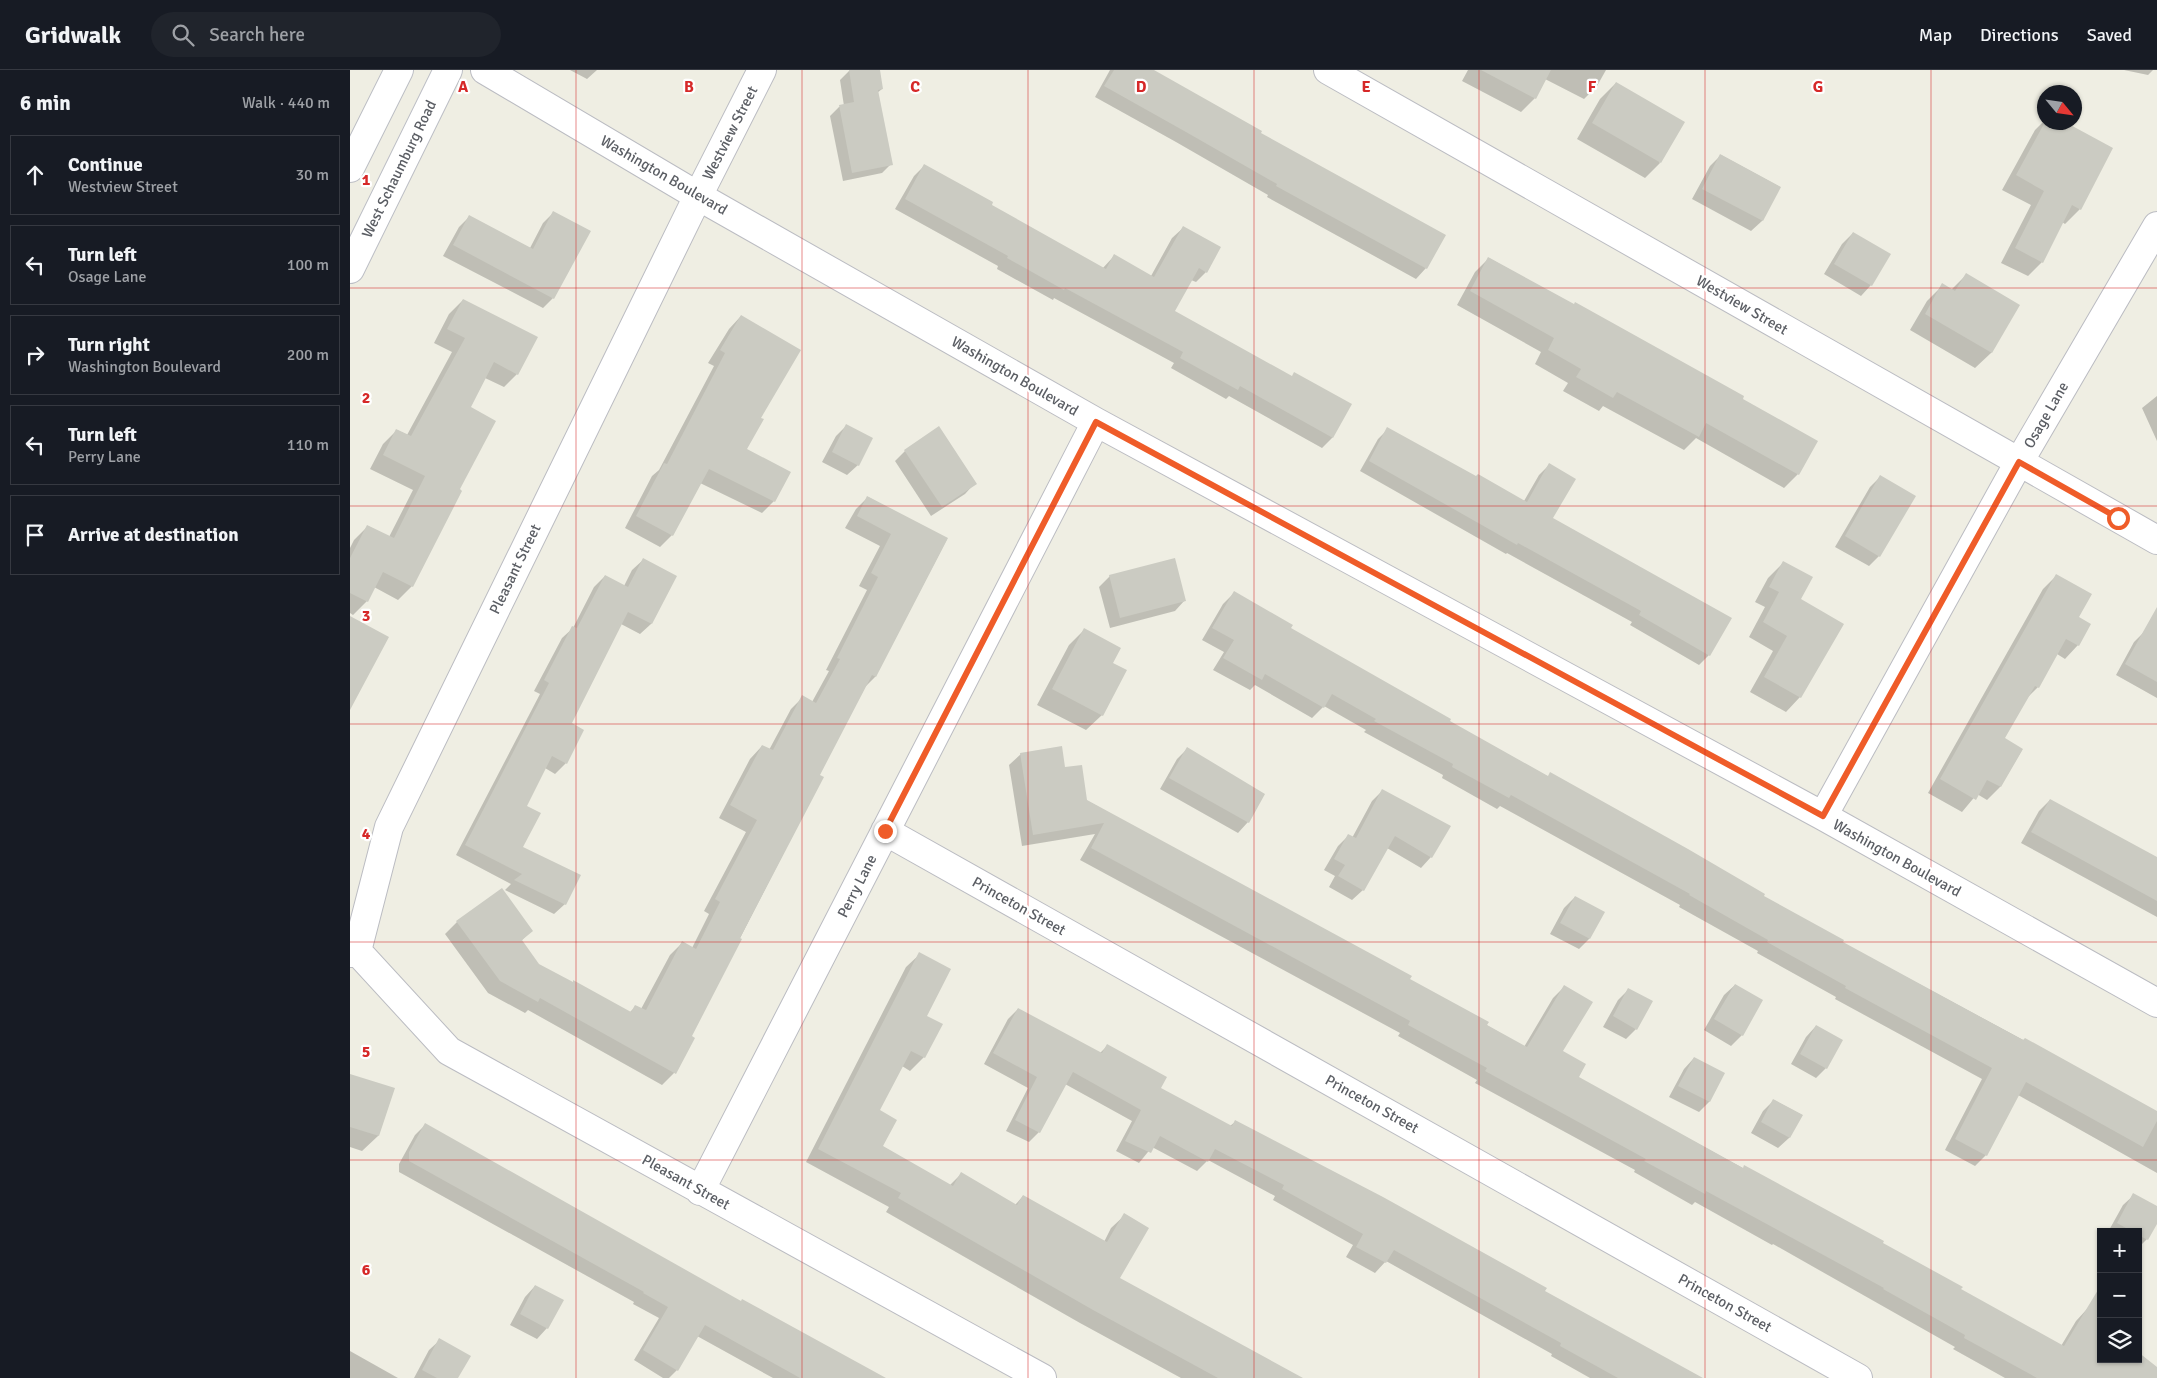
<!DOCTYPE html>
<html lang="en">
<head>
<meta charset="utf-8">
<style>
	body { margin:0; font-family:Signika,sans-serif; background:#20242c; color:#f1f3f6 }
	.controls { position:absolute; right:15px; bottom:15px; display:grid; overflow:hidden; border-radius:0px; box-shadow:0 1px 4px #0004 }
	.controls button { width:45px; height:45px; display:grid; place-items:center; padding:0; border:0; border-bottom:1px solid #363941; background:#171b24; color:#f1f3f6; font:25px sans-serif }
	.compass { position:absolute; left:1687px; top:15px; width:45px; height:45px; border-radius:50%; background:#171b24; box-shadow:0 1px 4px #0004; rotate:119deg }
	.stop { position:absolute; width:15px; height:15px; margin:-11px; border:4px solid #ef5c29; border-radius:50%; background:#fff }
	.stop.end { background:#ef5c29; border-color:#fff; box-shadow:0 1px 5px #0008 }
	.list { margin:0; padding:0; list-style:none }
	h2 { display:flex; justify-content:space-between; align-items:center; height:65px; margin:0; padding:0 20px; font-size:21px }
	h2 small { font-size:16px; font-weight:400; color:#9ea1a6 }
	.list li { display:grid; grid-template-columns:32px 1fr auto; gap:15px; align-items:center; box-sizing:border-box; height:80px; margin:0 10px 10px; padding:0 10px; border:1px solid #363941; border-radius:0px }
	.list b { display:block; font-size:19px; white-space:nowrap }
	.list p { margin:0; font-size:16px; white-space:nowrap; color:#9ea1a6 }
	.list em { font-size:16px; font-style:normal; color:#9ea1a6 }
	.icon { flex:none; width:28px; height:28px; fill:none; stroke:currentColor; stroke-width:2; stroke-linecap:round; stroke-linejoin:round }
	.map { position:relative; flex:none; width:1807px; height:1308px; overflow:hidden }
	header { display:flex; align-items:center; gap:30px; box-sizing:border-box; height:70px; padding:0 25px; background:#171b24; border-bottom:1px solid #363941 }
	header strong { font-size:24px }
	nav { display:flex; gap:28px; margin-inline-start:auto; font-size:18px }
	.search { width:350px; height:45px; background:#20242c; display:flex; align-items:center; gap:12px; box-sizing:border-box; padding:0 18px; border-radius:28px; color:#9ea1a6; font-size:19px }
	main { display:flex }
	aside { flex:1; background:#171b24 }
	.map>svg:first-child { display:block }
</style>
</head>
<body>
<header>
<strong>Gridwalk</strong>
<div class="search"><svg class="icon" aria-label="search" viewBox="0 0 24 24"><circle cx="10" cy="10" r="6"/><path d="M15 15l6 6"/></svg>Search here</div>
<nav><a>Map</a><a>Directions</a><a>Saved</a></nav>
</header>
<main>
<aside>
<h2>6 min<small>Walk · 440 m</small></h2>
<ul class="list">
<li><svg class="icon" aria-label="ahead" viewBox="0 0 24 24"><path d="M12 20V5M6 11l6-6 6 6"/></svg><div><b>Continue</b><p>Westview Street</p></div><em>30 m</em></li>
<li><svg class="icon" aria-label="left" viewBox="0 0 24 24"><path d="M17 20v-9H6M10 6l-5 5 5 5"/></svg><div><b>Turn left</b><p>Osage Lane</p></div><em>100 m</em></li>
<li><svg class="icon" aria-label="right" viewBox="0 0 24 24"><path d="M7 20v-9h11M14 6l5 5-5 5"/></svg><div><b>Turn right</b><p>Washington Boulevard</p></div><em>200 m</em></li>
<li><svg class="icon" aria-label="left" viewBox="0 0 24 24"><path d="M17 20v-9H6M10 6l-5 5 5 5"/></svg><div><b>Turn left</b><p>Perry Lane</p></div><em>110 m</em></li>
<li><svg class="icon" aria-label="arrive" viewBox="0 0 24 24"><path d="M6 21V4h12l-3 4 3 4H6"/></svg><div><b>Arrive at destination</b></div></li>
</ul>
</aside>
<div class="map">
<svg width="1807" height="1308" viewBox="0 0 1807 1308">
	<rect width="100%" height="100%" fill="#efeee3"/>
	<path fill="#0003" d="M 220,0 L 247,0 L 237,9 Z
		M 528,0 L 532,19 L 527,23 L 541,94 L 532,103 L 493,111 L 480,46 L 489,37 L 494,36 L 490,10 L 499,1 Z
		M 760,0 L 801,0 L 909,63 L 1076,198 L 1066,209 L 917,127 L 918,125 L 826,72 L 745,27 Z
		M 1118,0 L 1256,0 L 1247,16 L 1234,29 L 1195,9 L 1185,28 L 1171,42 L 1112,11 Z
		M 1774,0 L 1803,0 L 1798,5 Z
		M 1266,13 L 1310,93 L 1295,108 L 1227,69 L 1250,29 Z
		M 1694,51 L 1712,52 L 1730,139 L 1715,154 L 1712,152 L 1692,192 L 1678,206 L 1651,193 L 1681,135 L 1652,120 L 1685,60 Z
		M 1371,85 L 1430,117 L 1412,151 L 1401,161 L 1342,129 L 1360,96 Z
		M 574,96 L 640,136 L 752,199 L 764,186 L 801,206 L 822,168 L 833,158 L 856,202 L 846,212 L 841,210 L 823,241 L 942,307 L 1000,335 L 982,368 L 972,378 L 879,326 L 876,329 L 821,298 L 824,293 L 704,228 L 703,230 L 647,199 L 648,196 L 545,139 L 564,106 Z
		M 203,143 L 203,228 L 193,238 L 93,186 L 109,157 L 119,147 L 180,178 L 193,153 Z
		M 1503,163 L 1521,215 L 1511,226 L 1474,204 L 1492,174 Z
		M 1139,188 L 1391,329 L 1448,404 L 1434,418 L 1346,368 L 1334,380 L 1253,336 L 1249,341 L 1213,321 L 1218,313 L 1185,294 L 1191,282 L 1107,235 L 1125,202 Z
		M 1616,205 L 1668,235 L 1641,283 L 1625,298 L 1560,260 L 1577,231 L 1593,215 L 1601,220 Z
		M 113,230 L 167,304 L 154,317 L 135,308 L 119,338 L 108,420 L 62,516 L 48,530 L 24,517 L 17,531 L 3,545 L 0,543 L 0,478 L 4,470 L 18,456 L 39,467 L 63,420 L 20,399 L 33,374 L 47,360 L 57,365 L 102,282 L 84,273 L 99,244 Z
		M 391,246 L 409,348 L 396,380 L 424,431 L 412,443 L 350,413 L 322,465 L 310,477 L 275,458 L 302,406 L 309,400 L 364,296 L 358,293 L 379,259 Z
		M 1807,326 L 1807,371 L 1792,338 Z
		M 496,356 L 508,395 L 497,405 L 472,392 L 486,366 Z
		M 1038,359 L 1126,408 L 1174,431 L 1189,405 L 1199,395 L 1201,449 L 1359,585 L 1349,595 L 1280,555 L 1282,552 L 1157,483 L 1156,484 L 1010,401 L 1028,369 Z
		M 555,381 L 625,413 L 615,424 L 581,446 L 545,391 Z
		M 1530,407 L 1529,486 L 1519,496 L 1485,477 L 1520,417 Z
		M 518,427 L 597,469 L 525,607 L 515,617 L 468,706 L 472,708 L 340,966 L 324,1003 L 312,1015 L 178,940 L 175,943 L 138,923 L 95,864 L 107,852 L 181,861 L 171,871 L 188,895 L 279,943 L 286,936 L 291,939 L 320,885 L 332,873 L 342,878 L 359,844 L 354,841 L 396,762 L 369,748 L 400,689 L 412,676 L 419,680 L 441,639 L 453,627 L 462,632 L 479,601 L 476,600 L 517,520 L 509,516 L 530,476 L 495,458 L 506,439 Z
		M 293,490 L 325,506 L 301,554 L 290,564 L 271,554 L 220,654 L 216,693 L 205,704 L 195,698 L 176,736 L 171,777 L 215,834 L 204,844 L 155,820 L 161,814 L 106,785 L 190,624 L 184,621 L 212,568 L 223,558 L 244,517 L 255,506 L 274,516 L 282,500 Z
		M 1433,493 L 1449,530 L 1450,627 L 1436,642 L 1400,622 L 1423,581 L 1399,567 L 1415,537 L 1405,532 L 1418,508 Z
		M 760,506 L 835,530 L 825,541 L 760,558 L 749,517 Z
		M 1706,506 L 1727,548 L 1739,554 L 1728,575 L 1715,589 L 1707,584 L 1688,617 L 1676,629 L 1653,669 L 1672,680 L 1650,717 L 1637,730 L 1627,724 L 1612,742 L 1578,723 L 1693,519 Z
		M 884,523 L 939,559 L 1098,651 L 1412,826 L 1491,872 L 1807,1042 L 1807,1103 L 1668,1025 L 1636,1085 L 1625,1096 L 1595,1080 L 1632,1009 L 1485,929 L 1486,927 L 1407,883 L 1408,881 L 1329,837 L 1330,835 L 1150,736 L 1147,739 L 1092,708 L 1093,705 L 1014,662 L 1016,660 L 974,636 L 962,648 L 905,615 L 900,620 L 863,600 L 874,582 L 852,570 L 873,534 Z
		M 734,560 L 761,593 L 752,645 L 736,660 L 687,635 L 719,575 Z
		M 1794,562 L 1807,569 L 1807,628 L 1766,605 L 1784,572 Z
		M 837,679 L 898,752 L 888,763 L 810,719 L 827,689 Z
		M 671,684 L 714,699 L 736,730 L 1058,909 L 1174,977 L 1203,928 L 1214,917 L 1211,981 L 1227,1008 L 1531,1173 L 1609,1220 L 1711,1276 L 1726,1251 L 1737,1239 L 1751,1289 L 1796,1308 L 1655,1308 L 1603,1279 L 1605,1277 L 1423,1174 L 1422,1175 L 1345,1132 L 1342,1135 L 1284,1102 L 1285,1100 L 1125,1013 L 1127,1010 L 1048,966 L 1050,963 L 730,790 L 745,764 L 672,776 L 659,695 Z
		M 1033,720 L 1081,787 L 1071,798 L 1037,778 L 1013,820 L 1002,830 L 979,817 L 985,806 L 974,800 L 988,776 L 998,766 L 1002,768 L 1022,731 Z
		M 1700,730 L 1807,789 L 1807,847 L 1671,773 L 1689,741 Z
		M 1225,827 L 1253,842 L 1239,869 L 1229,879 L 1200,864 L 1214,838 Z
		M 570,884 L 575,946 L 591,954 L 574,987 L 560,1001 L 552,996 L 528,1041 L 532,1076 L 599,1116 L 611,1104 L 665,1135 L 673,1126 L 754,1172 L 761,1158 L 775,1145 L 768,1208 L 951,1308 L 831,1308 L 730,1253 L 536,1142 L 539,1137 L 456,1092 L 556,897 Z
		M 1385,915 L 1411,931 L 1392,965 L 1381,976 L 1354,960 L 1374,925 Z
		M 1278,920 L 1286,959 L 1276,969 L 1253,957 L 1268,930 Z
		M 668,939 L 750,983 L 757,976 L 809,1019 L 880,1056 L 885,1052 L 1351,1308 L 1240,1308 L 1201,1286 L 1202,1284 L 1036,1191 L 1025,1203 L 996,1187 L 1003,1175 L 923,1130 L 925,1126 L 858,1090 L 847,1101 L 802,1077 L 789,1093 L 766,1081 L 782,1051 L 715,1014 L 689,1062 L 679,1072 L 656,1061 L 678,1018 L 634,994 L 658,949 Z
		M 1466,956 L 1476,998 L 1466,1008 L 1441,994 L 1456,967 Z
		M 1344,988 L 1373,1004 L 1359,1032 L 1349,1042 L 1319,1027 L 1334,999 Z
		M 0,1005 L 43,1019 L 28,1066 L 12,1081 L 0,1077 Z
		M 1424,1030 L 1452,1045 L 1439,1068 L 1428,1078 L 1401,1063 L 1413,1041 Z
		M 75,1055 L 391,1232 L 533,1308 L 423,1308 L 347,1266 L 327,1300 L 319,1308 L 313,1308 L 284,1290 L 309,1248 L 283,1234 L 284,1232 L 49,1102 L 49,1094 L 65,1065 Z
		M 1784,1125 L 1807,1137 L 1807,1152 L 1797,1169 L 1788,1178 L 1788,1162 L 1758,1162 L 1773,1135 Z
		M 185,1216 L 197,1258 L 187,1269 L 160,1255 L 175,1227 Z
		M 90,1270 L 107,1308 L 64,1308 L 79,1280 Z
		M 0,1281 L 48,1308 L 0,1308 Z"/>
	<path fill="#cbcbc2" d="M 499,0 L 530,0 L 533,19 L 528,20 L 543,95 L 502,103 L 489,35 L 504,32 Z
		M 764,0 L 804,0 L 912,61 L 911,63 L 1096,165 L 1077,199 L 926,116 L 927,114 L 836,62 L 754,16 Z
		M 1131,0 L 1201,0 L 1186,29 Z
		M 1266,12 L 1335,52 L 1311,93 L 1242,53 Z
		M 1695,52 L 1715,52 L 1763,78 L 1731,140 L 1722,135 L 1693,193 L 1665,178 L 1694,121 L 1666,105 Z
		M 1370,84 L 1431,117 L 1413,151 L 1352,119 Z
		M 574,94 L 643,132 L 642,135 L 756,199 L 764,184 L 804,207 L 833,156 L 871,177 L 857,203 L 849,198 L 825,241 L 942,306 L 944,302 L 1002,334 L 983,368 L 890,316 L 888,320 L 830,288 L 833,282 L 715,218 L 714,220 L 657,188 L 658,186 L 555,129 Z
		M 203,141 L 241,161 L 204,229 L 103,175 L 119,145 L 183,179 Z
		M 1503,162 L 1541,184 L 1522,216 L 1484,194 Z
		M 1138,187 L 1224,234 L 1225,232 L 1394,326 L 1393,329 L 1468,371 L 1449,405 L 1356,353 L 1349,367 L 1267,322 L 1263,328 L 1226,307 L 1231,299 L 1198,280 L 1204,268 L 1120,221 Z
		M 1616,203 L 1670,235 L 1642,283 L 1575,244 L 1592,213 L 1605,221 Z
		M 113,229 L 188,267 L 168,305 L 144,292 L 121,337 L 146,351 L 110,419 L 112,421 L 63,517 L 33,502 L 18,532 L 0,523 L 0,488 L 17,455 L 44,468 L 75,406 L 33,385 L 46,359 L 61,366 L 115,268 L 97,259 Z
		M 391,245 L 451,280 L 411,348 L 414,349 L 397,379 L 441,402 L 425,432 L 359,399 L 323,466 L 286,446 L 314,393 L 317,394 L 375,283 L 370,280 Z
		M 496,354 L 523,368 L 509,396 L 482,382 Z
		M 589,356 L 627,414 L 592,437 L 554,380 Z
		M 1037,357 L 1126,406 L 1128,404 L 1177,432 L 1199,393 L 1226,409 L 1203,448 L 1382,548 L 1360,586 L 1289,545 L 1291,541 L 1168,473 L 1167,475 L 1019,391 Z
		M 1530,405 L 1566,426 L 1530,487 L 1495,466 Z
		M 517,426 L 598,468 L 526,607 L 522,605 L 470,705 L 474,707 L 390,868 L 392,869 L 342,966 L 345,968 L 326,1004 L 190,928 L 188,932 L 150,911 L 106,851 L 152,818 L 183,861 L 172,870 L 189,894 L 223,912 L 223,910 L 281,942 L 285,935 L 296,940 L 332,871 L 346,879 L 370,832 L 365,829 L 407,750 L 380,735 L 412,675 L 423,680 L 452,625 L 466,633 L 490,589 L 487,588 L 528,507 L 521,503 L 541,464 L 507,446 Z
		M 293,488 L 327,506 L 302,554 L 278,542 L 222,653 L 234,660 L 217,694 L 202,686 L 177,736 L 191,743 L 173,777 L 231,805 L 216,835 L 164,810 L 172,804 L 115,775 L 199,613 L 194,610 L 222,556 L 227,558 L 255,505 L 278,517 Z
		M 825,488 L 836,531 L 770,548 L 759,505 Z
		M 1433,491 L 1463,507 L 1451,529 L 1494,554 L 1451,628 L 1414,607 L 1437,566 L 1413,552 L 1429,522 L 1419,517 Z
		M 1706,504 L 1742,524 L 1729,547 L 1741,554 L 1729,576 L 1716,569 L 1689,618 L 1685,616 L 1655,668 L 1673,679 L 1651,717 L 1637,710 L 1626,730 L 1590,709 Z
		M 884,521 L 943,555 L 941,558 L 1101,649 L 1100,651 L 1198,706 L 1200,702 L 1338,779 L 1415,824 L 1414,826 L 1494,870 L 1493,872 L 1673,970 L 1675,968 L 1807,1041 L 1807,1051 L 1793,1077 L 1676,1012 L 1637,1086 L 1605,1069 L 1642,998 L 1495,918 L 1496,916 L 1417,872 L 1418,870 L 1339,825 L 1340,824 L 1161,725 L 1159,728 L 1102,697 L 1103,694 L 1024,651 L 1026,649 L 982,624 L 974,638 L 915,604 L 912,610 L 873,588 L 884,570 L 862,558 Z
		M 1807,537 L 1807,612 L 1775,594 Z
		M 0,546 L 39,567 L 0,640 Z
		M 734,558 L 771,578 L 763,593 L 777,600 L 753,646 L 702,619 Z
		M 712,676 L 715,697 L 732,695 L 737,730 L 1062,906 L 1060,909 L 1139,952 L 1137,955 L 1177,977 L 1214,915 L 1243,932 L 1213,981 L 1236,994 L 1229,1007 L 1393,1098 L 1394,1095 L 1534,1171 L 1533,1173 L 1613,1217 L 1611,1219 L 1714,1276 L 1751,1215 L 1751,1289 L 1788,1289 L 1788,1282 L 1807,1297 L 1807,1308 L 1687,1308 L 1614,1268 L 1615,1265 L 1533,1219 L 1534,1218 L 1356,1121 L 1355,1124 L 1294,1091 L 1296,1089 L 1135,1001 L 1137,998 L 1058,955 L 1060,951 L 741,778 L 754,753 L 683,765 L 670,683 Z
		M 837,677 L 915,724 L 899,753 L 819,708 Z
		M 1032,719 L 1101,756 L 1082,788 L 1045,766 L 1014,821 L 988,806 L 995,795 L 984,789 L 998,764 L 1006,768 Z
		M 1700,729 L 1807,787 L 1807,831 L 1681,762 Z
		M 1225,826 L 1255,842 L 1240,869 L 1210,853 Z
		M 569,882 L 601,899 L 577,946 L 593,954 L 575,988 L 561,981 L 530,1040 L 547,1050 L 533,1076 L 603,1116 L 611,1102 L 667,1135 L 673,1125 L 757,1172 L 774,1143 L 799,1158 L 770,1208 L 953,1308 L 868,1308 L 743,1240 L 548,1128 L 551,1123 L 468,1079 Z
		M 1385,914 L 1413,930 L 1393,966 L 1364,949 Z
		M 1278,918 L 1303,931 L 1287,960 L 1263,946 Z
		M 668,938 L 752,983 L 757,974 L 817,1007 L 811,1018 L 882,1056 L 885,1050 L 1033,1127 L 1197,1218 L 1195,1221 L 1353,1308 L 1268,1308 L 1210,1276 L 1211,1273 L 1044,1180 L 1036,1193 L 1006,1177 L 1013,1164 L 932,1119 L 934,1115 L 865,1079 L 858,1092 L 810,1066 L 801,1083 L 775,1071 L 791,1040 L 723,1002 L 690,1063 L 665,1050 L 687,1007 L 643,983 Z
		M 1466,955 L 1493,970 L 1477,999 L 1450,984 Z
		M 1344,987 L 1375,1003 L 1360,1032 L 1328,1016 Z
		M 0,1004 L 45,1018 L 29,1066 L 0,1057 Z
		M 1423,1029 L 1453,1045 L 1440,1068 L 1411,1052 Z
		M 75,1053 L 391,1231 L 392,1229 L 536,1308 L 450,1308 L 355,1255 L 328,1301 L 293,1280 L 318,1237 L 293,1223 L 294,1222 L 59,1091 L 59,1082 Z
		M 1783,1123 L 1807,1136 L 1807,1154 L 1798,1170 L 1788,1165 L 1788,1162 L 1783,1162 L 1767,1153 Z
		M 185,1215 L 214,1230 L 198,1259 L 170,1244 Z
		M 89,1268 L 121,1286 L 108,1308 L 87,1308 L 72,1300 Z"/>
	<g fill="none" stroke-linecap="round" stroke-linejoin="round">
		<defs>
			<path id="minor" d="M 135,0 L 348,126 L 746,352 L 1473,746 L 1807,933
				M 978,0 L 1807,470
				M 1473,746 L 1669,392 L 1807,156
				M 535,761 L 1508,1308
				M 7,881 L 39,757 L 348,126 L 412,0
				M 0,883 L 7,881 L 99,981 L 692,1308
				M 350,1121 L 746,352"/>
			<path id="secondary" d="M 0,98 L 49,0
				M 0,199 L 98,0"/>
		</defs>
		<use href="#minor" stroke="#bbbcc2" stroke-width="30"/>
		<use href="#secondary" stroke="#bcbec5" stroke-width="30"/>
		<use href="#minor" stroke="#fff" stroke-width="28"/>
		<use href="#secondary" stroke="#fff" stroke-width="28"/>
	</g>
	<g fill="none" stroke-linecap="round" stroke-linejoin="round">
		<path stroke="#ef5c29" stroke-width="6" d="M 535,761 L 746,352 L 1473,746 L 1669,392 L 1768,448"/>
	</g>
	<path fill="none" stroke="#d62828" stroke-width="1" stroke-opacity="0.55" d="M 226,0 L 226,1308M 452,0 L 452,1308M 678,0 L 678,1308M 904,0 L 904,1308M 1129,0 L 1129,1308M 1355,0 L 1355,1308M 1581,0 L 1581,1308M 0,218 L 1807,218M 0,436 L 1807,436M 0,654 L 1807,654M 0,872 L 1807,872M 0,1090 L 1807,1090"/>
	<g text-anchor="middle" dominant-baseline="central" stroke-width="4.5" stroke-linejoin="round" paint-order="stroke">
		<g font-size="15" fill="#5b5e64" stroke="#fff">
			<text transform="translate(380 63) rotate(-63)">Westview Street</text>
			<text transform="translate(49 99) rotate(-64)">West Schaumburg Road</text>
			<text transform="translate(314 105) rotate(30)">Washington Boulevard</text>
			<text transform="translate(1392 235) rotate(30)">Westview Street</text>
			<text transform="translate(665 306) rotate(30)">Washington Boulevard</text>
			<text transform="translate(1696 345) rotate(-60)">Osage Lane</text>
			<text transform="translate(165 499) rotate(-64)">Pleasant Street</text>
			<text transform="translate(1547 788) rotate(29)">Washington Boulevard</text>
			<text transform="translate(507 816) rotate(-63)">Perry Lane</text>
			<text transform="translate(669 836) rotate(29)">Princeton Street</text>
			<text transform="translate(1022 1034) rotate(29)">Princeton Street</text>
			<text transform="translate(336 1112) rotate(29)">Pleasant Street</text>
			<text transform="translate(1375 1233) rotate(29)">Princeton Street</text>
		</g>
	</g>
	<g font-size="16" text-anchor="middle" font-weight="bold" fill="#d62828" stroke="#fff" stroke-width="4.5" stroke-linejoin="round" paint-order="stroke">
		<text x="113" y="22">A</text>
		<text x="339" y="22">B</text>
		<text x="565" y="22">C</text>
		<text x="791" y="22">D</text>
		<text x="1016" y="22">E</text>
		<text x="1242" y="22">F</text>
		<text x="1468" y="22">G</text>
		<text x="16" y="115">1</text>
		<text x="16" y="333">2</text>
		<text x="16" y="551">3</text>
		<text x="16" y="769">4</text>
		<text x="16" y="987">5</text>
		<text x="16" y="1205">6</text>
	</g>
</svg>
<div class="controls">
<button>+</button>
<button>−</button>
<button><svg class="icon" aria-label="layers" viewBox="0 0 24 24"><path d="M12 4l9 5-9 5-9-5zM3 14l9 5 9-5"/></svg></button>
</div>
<svg class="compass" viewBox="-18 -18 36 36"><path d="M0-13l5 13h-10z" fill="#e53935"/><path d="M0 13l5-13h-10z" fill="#9ea1a6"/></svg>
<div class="stop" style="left:1768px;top:448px"></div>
<div class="stop end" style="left:535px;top:761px"></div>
</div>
</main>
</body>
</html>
